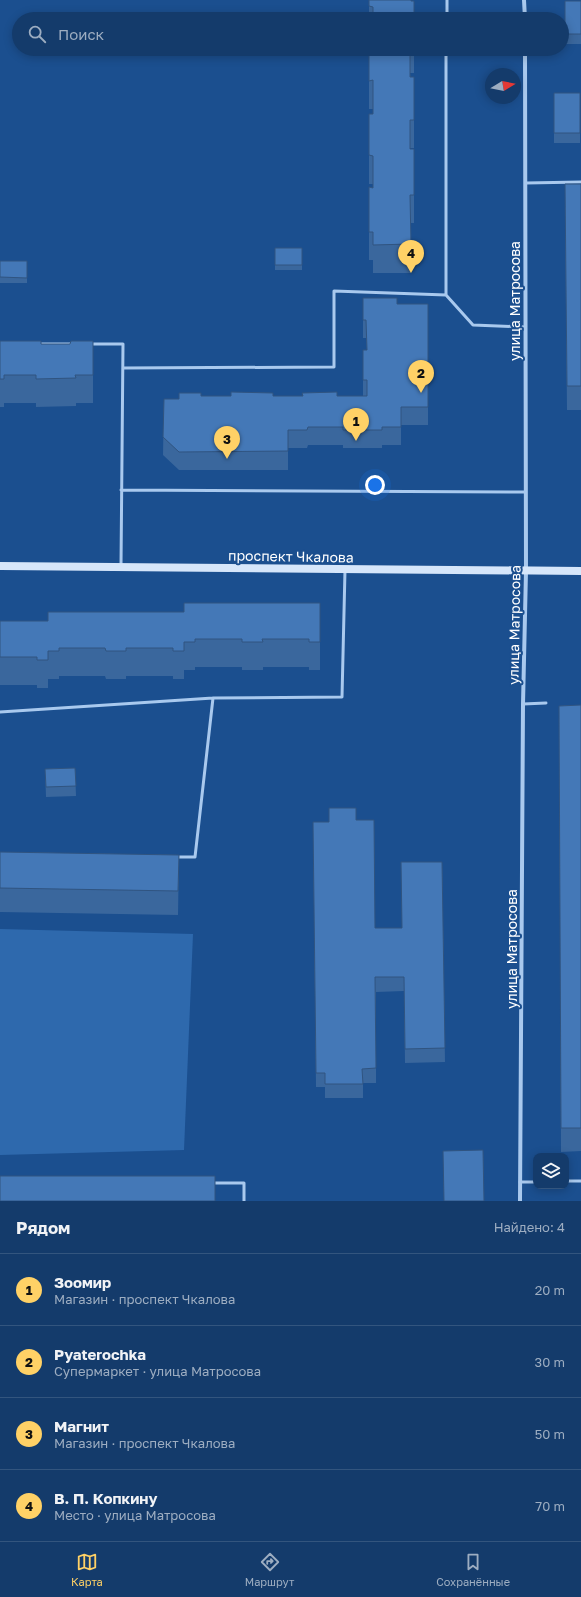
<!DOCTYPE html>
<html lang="ru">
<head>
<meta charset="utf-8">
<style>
	body { margin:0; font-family:"Golos Text",sans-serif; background:#1d4271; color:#f1f3f6 }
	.controls { position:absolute; right:12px; bottom:12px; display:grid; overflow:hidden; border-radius:8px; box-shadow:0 2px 10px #0003 }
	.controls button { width:36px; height:36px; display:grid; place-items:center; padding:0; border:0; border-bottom:1px solid #33557e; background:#143b6b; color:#f1f3f6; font:20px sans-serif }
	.compass { position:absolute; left:485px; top:68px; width:36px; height:36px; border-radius:50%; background:#143b6b; box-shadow:0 2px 10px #0003; rotate:80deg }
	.you { position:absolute; left:375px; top:485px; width:14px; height:14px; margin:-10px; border:3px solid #fff; border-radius:50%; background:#1a73e8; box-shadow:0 0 0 6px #1a73e833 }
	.badge { display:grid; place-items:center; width:26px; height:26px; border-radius:50%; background:#ffd166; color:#111; font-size:13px; font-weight:700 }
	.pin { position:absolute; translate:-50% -33px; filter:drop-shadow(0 1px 2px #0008) }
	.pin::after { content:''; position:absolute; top:21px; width:14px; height:12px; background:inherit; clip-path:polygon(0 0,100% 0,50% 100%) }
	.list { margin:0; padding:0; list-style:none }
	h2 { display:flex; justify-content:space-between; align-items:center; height:52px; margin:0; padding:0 16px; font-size:17px }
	h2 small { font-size:13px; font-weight:400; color:#9dadc1 }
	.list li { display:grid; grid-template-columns:26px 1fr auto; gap:12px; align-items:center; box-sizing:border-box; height:72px; padding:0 16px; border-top:1px solid #33557e }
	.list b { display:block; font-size:15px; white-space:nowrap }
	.list p { margin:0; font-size:13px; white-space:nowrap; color:#9dadc1 }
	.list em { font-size:13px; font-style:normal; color:#9dadc1 }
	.icon { flex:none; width:22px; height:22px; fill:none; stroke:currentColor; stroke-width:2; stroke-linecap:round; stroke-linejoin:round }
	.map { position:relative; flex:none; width:581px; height:1201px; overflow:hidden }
	.search { position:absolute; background:#143b6b; box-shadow:0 2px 10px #0003; left:12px; right:12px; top:12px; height:44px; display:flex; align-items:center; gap:10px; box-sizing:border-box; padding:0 14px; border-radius:22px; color:#9dadc1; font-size:15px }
	.sheet { height:340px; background:#143b6b }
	nav { display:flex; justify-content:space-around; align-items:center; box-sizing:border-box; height:56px; border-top:1px solid #33557e; background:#143b6b; font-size:11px; color:#9dadc1 }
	nav a { display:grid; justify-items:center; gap:2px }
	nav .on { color:#ffd166 }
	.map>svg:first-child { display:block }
</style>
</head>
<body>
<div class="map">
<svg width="581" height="1201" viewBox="0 0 581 1201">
	<rect width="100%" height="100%" fill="#1b4f8f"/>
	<path fill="#2e69ad" d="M 0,929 L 193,934 L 184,1150 L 0,1155 Z"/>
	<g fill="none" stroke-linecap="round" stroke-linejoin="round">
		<path stroke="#a9c9ee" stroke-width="3" d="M 447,19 L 447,0
			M 526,183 L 581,182
			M 446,295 L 473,325 L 525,327
			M 38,344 L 75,344
			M 90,344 L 123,344 L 121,566
			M 123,368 L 334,367 L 334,291 L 446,295 L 446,49
			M 121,490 L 525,492
			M 523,704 L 546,703
			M 0,712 L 213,698 L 342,697 L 345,570
			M 176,857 L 195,857 L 213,698
			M 566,1181 L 581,1181
			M 520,1182 L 536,1182
			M 212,1183 L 244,1183 L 244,1201"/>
		<path stroke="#a9c9ee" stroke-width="4" d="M 524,0 L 525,19
			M 520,1201 L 523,704 L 526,571 L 525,49"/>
		<path stroke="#d6e6fa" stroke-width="8" d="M 0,566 L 581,571"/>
	</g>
	<path fill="#3a679d" d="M 369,0 L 414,19 L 369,19 Z
		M 565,1 L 581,1 L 581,44 L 565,44 Z
		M 369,49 L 414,49 L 414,73 L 410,73 L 414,120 L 414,148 L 410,148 L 410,149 L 414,149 L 414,223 L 411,223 L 411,273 L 373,273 L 373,260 L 369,260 L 369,187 L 373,188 L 373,184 L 369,184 L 369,114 L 373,114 L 373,109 L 369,109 Z
		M 554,93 L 580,93 L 580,143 L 554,143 Z
		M 581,184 L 581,410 L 567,410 L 565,208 Z
		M 275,248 L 302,248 L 302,270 L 275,270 Z
		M 0,261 L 27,261 L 27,283 L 0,283 Z
		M 363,298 L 397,304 L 428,304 L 428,425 L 401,425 L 401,445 L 382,445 L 382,448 L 343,448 L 343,445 L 308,445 L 307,448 L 288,448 L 288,470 L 179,470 L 163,455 L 164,399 L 179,399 L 201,396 L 363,396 L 363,350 L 367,350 L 366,338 L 363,338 Z
		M 0,341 L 41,344 L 70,344 L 93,341 L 93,403 L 76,403 L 76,406 L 36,407 L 36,403 L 4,403 L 4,407 L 0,407 Z
		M 320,603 L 320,670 L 309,670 L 309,667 L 263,667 L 263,670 L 242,670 L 242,667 L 195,667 L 195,670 L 184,670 L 184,679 L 173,679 L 173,676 L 126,676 L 126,679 L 106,679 L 105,676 L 59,676 L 59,679 L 48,679 L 48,688 L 37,688 L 37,685 L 0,685 L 0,621 L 48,621 Z
		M 581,705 L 581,1151 L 561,1152 L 559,706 Z
		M 75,768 L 76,796 L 46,797 L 45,769 Z
		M 356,820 L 375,928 L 402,928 L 442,862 L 445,1062 L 405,1063 L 404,991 L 376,992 L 376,1083 L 363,1083 L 363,1098 L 325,1098 L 325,1087 L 316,1087 L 313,822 L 329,822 Z
		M 0,852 L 179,855 L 178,915 L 0,912 Z"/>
	<path fill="#4478b7" stroke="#305480" d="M 369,0 L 411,0 L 411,1 L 414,1 L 414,19 L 373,19 L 373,7 L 369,6 Z
		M 565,1 L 581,1 L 581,34 L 565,34 Z
		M 369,49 L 410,49 L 410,77 L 414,77 L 414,120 L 410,120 L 410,149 L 414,149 L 414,195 L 410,195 L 411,244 L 373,245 L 373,232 L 369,232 L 369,187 L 373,188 L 373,156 L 369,155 L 369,114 L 373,114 L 373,80 L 369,81 Z
		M 554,93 L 580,93 L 580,133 L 554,133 Z
		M 565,184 L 581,184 L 581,386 L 567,386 Z
		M 275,248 L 302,248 L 302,265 L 275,265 Z
		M 0,261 L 27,261 L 27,278 L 0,277 Z
		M 363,298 L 397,298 L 397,304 L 428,304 L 428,407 L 401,407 L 401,427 L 382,427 L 382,430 L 343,430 L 343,427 L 308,427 L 307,430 L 288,430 L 288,451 L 179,452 L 163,437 L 164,399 L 179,399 L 179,393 L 201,393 L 201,396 L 231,396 L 231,392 L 273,393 L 273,396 L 303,396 L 302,393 L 337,392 L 337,396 L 367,396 L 367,380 L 363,380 L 363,350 L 367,350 L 366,320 L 363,320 Z
		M 0,341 L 41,341 L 41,344 L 70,344 L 71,341 L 93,341 L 93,375 L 75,375 L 76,378 L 36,379 L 36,375 L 4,375 L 4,379 L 0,379 Z
		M 184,603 L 320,603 L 320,642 L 309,642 L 309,639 L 262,639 L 263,642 L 242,642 L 242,639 L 195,639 L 195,642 L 184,642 L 184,651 L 173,651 L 173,648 L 126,648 L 126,651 L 106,651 L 105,648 L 59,648 L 59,651 L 48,651 L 48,660 L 37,660 L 37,657 L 0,657 L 0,621 L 48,621 L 48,612 L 184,612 Z
		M 581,705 L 581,1128 L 561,1128 L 559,706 Z
		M 75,768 L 76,786 L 46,787 L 45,769 Z
		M 329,808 L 356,808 L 356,820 L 374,820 L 375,928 L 402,928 L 401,862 L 442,862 L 445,1048 L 405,1049 L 404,977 L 375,977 L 376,1068 L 362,1069 L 363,1084 L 325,1084 L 325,1073 L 316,1073 L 313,822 L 329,822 Z
		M 0,852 L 179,855 L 178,891 L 0,888 Z
		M 483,1150 L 484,1201 L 444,1201 L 443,1151 Z
		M 0,1176 L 215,1176 L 215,1201 L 0,1201 Z"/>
	<g text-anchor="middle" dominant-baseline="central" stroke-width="4" stroke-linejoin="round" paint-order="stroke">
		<g font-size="14" fill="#fff" stroke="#1b4f8f">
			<text transform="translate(514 301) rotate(-90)">улица Матросова</text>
			<text transform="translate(291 556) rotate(1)">проспект Чкалова</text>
			<text transform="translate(514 625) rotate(-89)">улица Матросова</text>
			<text transform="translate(511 949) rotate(-90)">улица Матросова</text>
		</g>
	</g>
</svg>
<div class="controls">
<button><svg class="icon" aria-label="layers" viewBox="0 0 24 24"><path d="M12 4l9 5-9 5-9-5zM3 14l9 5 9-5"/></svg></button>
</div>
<svg class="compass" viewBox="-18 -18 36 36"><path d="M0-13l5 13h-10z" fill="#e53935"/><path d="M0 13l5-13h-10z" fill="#9dadc1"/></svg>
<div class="you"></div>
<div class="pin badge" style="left:356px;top:441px">1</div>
<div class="pin badge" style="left:421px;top:393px">2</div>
<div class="pin badge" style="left:227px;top:459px">3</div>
<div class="pin badge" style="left:411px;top:273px">4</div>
<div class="search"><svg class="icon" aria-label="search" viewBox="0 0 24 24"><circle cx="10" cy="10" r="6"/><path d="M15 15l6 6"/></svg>Поиск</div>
</div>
<section class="sheet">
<h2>Рядом<small>Найдено: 4</small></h2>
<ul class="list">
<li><span class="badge">1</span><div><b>Зоомир</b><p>Магазин · проспект Чкалова</p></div><em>20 m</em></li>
<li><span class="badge">2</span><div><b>Pyaterochka</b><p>Супермаркет · улица Матросова</p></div><em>30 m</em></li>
<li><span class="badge">3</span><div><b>Магнит</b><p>Магазин · проспект Чкалова</p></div><em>50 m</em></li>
<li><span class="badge">4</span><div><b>В. П. Копкину</b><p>Место · улица Матросова</p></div><em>70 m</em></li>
</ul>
</section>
<nav>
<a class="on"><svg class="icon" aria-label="map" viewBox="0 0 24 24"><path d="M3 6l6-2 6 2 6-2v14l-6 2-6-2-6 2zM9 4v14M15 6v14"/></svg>Карта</a>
<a><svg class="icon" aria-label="directions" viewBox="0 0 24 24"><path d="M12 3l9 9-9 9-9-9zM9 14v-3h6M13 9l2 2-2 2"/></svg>Маршрут</a>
<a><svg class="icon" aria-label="saved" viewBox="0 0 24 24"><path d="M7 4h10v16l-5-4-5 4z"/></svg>Сохранённые</a>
</nav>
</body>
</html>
